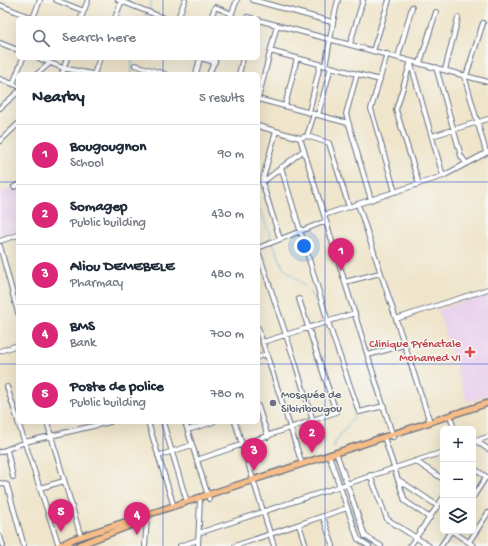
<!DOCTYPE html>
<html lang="en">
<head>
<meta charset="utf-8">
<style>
	body { margin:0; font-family:"Gochi Hand",sans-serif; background:#f2f2f3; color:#1f2937 }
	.controls { position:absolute; right:12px; bottom:12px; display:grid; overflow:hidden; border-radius:6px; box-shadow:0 4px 16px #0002 }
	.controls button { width:36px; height:36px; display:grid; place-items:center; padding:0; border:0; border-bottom:1px solid #e0e1e3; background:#fff; color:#1f2937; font:20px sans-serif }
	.you { position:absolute; left:304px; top:246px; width:14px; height:14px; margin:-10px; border:3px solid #fff; border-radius:50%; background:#1a73e8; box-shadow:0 0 0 6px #1a73e833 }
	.badge { display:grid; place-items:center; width:26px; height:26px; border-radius:50%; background:#db2777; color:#fff; font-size:13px; font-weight:700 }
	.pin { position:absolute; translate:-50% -33px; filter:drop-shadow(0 1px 2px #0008) }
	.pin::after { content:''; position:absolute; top:21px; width:14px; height:12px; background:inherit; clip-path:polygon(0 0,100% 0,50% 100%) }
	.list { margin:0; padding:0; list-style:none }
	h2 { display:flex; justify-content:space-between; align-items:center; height:52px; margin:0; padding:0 16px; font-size:17px }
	h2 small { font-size:13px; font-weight:400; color:#747a83 }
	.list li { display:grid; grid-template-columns:26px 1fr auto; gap:12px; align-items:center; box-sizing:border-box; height:60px; padding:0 16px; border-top:1px solid #e0e1e3 }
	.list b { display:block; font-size:15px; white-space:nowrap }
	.list p { margin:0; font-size:13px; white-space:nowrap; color:#747a83 }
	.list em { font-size:13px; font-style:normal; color:#747a83 }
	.icon { flex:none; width:22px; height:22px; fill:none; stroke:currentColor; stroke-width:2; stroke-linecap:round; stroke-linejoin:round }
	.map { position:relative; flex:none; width:488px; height:546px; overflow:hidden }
	.search { position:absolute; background:#fff; box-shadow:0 4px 16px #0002; left:16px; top:16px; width:244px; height:44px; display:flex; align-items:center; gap:10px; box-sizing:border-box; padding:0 14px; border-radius:6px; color:#747a83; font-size:15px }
	.panel { position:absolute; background:#fff; box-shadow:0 4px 16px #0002; left:16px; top:72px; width:244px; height:352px; border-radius:6px }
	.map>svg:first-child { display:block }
</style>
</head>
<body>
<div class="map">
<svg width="488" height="546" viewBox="0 0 488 546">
	<rect width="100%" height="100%" fill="#f6f6f2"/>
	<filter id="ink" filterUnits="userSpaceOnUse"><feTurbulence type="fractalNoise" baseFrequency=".025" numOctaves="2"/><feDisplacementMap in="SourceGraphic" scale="8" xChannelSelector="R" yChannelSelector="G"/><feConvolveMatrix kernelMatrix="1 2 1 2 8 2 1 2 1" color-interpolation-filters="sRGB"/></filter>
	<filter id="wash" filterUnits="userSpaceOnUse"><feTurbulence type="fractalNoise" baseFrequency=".012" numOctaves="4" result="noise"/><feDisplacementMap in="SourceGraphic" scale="16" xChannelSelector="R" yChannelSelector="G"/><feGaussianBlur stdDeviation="0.9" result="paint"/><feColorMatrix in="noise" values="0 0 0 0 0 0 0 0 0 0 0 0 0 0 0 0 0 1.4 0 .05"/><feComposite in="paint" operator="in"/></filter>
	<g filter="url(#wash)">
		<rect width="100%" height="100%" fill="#efe5cb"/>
		<path fill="#e9d2ed" d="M 18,187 L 18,233 L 3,238 L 0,229 L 0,192 Z
			M 488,294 L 488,395 L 467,402 L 438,310 Z"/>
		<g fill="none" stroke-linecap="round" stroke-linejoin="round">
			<path stroke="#57a7d1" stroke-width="1" d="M 148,11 L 152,0
				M 145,18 L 146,14
				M 132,58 L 132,74
				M 258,205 L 272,240
				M 273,243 L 283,267 L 305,287 L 323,310
				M 334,448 C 335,432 358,424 355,406
				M 335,461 L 342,483
				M 343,488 L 359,536 L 374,546"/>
		</g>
	</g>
	<g filter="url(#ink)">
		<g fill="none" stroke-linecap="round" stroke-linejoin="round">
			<defs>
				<path id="minor" d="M 56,0 L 84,11
					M 118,0 L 164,18
					M 253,0 L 332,22
					M 0,5 L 32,18
					M 247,17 L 252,18
					M 33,18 L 40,0
					M 81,18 L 88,0
					M 115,18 L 122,0
					M 178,18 L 185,0
					M 211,18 L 215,7 L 232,14
					M 230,18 L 237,0
					M 258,20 L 488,82
					M 277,25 L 258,99 L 348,123
					M 0,43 L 18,50
					M 350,44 L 363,0
					M 270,51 L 380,80
					M 373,51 L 389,0
					M 387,54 L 371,109 L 395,192
					M 398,57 L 412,7
					M 38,58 L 63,68 L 92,74
					M 411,61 L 396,110 L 419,184
					M 420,63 L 436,12
					M 411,64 L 443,176
					M 135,65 L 165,74
					M 325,66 C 330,44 332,22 338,0
					M 436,67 L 461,156 L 466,163
					M 445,70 L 458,18
					M 37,74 L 50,63
					M 62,74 L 67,58
					M 94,74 L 100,58
					M 196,74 L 200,58 L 215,62
					M 209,74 L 216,58
					M 239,74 L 243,58
					M 357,74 L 346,114 L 371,200
					M 464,75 L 486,152
					M 466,76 L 483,23
					M 0,79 L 18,86
					M 13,84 L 23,58
					M 285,106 L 297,58
					M 0,108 L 18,92
					M 309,112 L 320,65
					M 318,115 L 331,67
					M 258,126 L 300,138 L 307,136 L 329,143 L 349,207
					M 276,131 L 262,182 L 280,239
					M 307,136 L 314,114
					M 432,136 L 488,119
					M 300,138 L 393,437
					M 0,141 L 18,124
					M 281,167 L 328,322 L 359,412 L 384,406
					M 263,182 L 304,150
					M 14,187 L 18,185
					M 358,204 L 430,422
					M 324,215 L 443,176 L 488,152
					M 0,241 L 18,235
					M 0,246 L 18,313
					M 258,248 L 326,221
					M 258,251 L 294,359 L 313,421
					M 345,282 L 380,273
					M 396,319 L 488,289
					M 258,328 L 302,464
					M 263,342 L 355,313
					M 0,351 L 18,345
					M 368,355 L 404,345
					M 258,357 L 267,354
					M 7,387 L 18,421
					M 258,406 L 268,437
					M 451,418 L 454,429
					M 18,422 L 59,546
					M 47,422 L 81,537
					M 148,422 L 174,507
					M 163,422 L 187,502
					M 185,422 L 209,499
					M 235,422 L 274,546
					M 188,430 L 213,422
					M 384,437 L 405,501 L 430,518
					M 473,439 L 488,449
					M 475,441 L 488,437
					M 7,450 L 13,477
					M 0,452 L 25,442 L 110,422
					M 337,455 L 365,536 L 381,546
					M 158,456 L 192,445
					M 330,458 L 358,539 L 369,546
					M 197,460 L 336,412 L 299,299
					M 415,461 L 443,479
					M 473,468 L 488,478
					M 370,475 L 387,519 L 429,546
					M 399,480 L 438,506
					M 0,483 L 7,485 L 24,546
					M 40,488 L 64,481
					M 473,497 L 486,477
					M 323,517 L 333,546
					M 299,525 L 306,546
					M 452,531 L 474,546
					M 199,533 L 443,452
					M 0,537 L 3,546
					M 469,542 L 488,513
					M 145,546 L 147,519
					M 180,546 L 198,540
					M 198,546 L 200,498
					M 235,546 L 347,508
					M 410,546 L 443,498
					M 441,546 L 451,531"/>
				<path id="highway" d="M 79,545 L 142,521
					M 59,546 L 73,539 L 488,403
					M 69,546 L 71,546"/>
			</defs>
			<use href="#minor" stroke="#656f84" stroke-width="6"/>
			<use href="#highway" stroke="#656f84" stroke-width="8"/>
			<use href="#minor" stroke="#fff" stroke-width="4"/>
			<use href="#highway" stroke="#f7bd88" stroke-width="5.5"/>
		</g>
	</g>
	<path fill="none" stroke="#1d4ed8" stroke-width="1" stroke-opacity="0.55" d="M 163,0 L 163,18M 325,0 L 325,546M 163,58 L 163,74M 0,182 L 18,182M 258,182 L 488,182M 0,364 L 18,364M 258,364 L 488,364M 163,422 L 163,546"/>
	<path fill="#e0444e" stroke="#f6f6f2" stroke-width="1.5" d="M468 346h4v4h4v4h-4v4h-4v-4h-4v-4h4z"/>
	<circle fill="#6b7280" stroke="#f6f6f2" stroke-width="1.5" cx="273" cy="403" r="4"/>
	<g text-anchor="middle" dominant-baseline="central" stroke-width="3" stroke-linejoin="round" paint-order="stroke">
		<g font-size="12" fill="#be3a42" stroke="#f6f6f2" text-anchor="end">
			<text x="461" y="345">Clinique Prénatale<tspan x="461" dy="14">Mohamed VI</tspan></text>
		</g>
		<g font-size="12" fill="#5b616d" stroke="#f6f6f2" text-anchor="start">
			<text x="281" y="396">Mosquée de<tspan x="281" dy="14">Sibiribougou</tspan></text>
		</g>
	</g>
</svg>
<div class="controls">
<button>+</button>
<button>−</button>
<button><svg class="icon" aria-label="layers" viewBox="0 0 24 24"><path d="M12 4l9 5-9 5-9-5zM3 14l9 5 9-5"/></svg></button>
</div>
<div class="you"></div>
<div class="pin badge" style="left:341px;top:271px">1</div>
<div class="pin badge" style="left:312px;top:453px">2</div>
<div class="pin badge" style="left:254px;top:471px">3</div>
<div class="pin badge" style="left:137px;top:535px">4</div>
<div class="pin badge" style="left:61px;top:532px">5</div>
<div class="search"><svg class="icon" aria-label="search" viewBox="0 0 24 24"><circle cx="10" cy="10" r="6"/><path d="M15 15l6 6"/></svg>Search here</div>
<section class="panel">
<h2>Nearby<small>5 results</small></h2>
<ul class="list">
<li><span class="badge">1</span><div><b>Bougougnon</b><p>School</p></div><em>90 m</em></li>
<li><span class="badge">2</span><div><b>Somagep</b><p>Public building</p></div><em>430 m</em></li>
<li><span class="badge">3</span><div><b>Aliou DEMEBELE</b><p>Pharmacy</p></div><em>480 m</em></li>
<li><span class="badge">4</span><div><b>BMS</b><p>Bank</p></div><em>700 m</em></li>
<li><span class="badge">5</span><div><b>Poste de police</b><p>Public building</p></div><em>780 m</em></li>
</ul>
</section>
</div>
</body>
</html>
